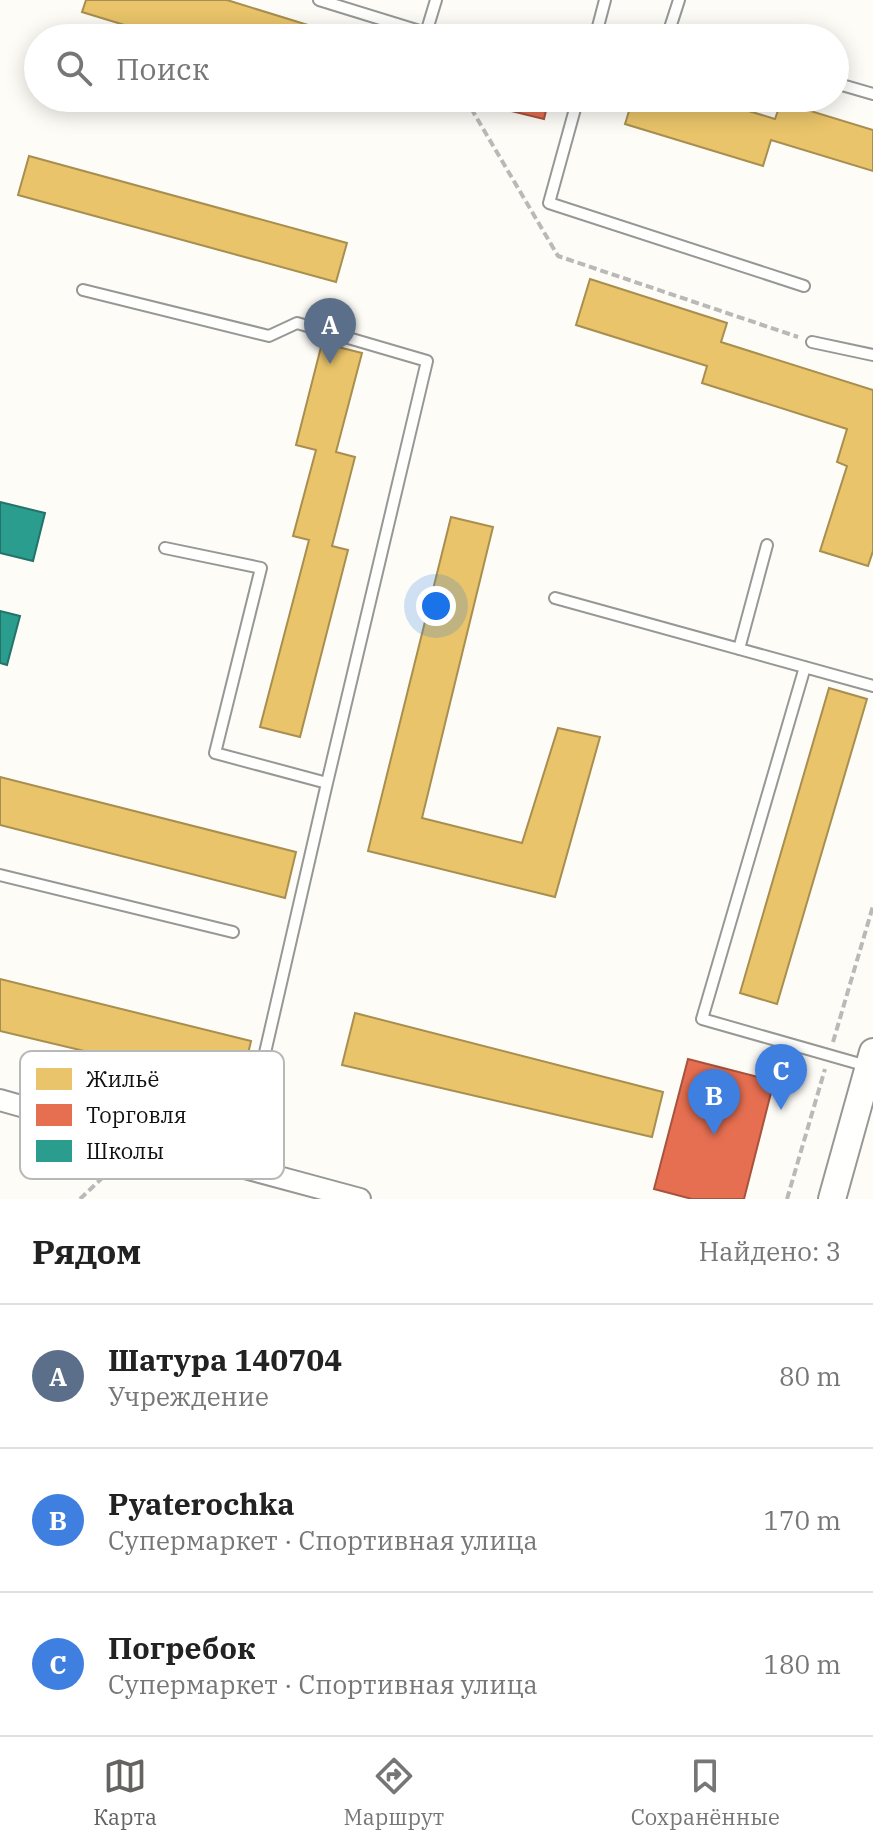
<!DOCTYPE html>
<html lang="ru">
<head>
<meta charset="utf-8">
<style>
	body { margin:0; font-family:"IBM Plex Serif",serif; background:#f2f2f2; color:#222 }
	.you { position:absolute; left:436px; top:606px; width:28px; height:28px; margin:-20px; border:6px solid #fff; border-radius:50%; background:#1a73e8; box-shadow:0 0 0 12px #1a73e833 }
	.badge { display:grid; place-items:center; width:52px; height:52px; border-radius:50%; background:#646362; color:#fff; font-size:26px; font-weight:700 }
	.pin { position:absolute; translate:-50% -66px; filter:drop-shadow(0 2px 4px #0008) }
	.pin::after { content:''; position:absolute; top:42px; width:28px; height:24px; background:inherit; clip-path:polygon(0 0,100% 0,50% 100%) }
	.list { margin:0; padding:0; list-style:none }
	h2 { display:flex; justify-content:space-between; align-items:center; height:104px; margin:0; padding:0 32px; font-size:34px }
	h2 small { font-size:26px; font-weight:400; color:#767676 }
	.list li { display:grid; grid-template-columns:52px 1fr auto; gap:24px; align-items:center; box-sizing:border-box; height:144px; padding:0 32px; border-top:2px solid #e0e0e0 }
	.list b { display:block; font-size:30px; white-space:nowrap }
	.list p { margin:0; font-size:26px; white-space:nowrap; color:#767676 }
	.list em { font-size:26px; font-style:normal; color:#767676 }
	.icon { flex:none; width:44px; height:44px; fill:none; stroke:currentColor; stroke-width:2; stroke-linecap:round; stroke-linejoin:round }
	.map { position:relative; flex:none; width:873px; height:1199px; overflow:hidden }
	.search { position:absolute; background:#fff; box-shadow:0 4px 20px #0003; left:24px; right:24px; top:24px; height:88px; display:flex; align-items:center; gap:20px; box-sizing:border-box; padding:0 28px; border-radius:44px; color:#767676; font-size:30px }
	.sheet { height:536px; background:#fff }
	nav { display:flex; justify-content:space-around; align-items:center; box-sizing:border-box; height:112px; border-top:2px solid #e0e0e0; background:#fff; font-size:22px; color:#767676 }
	nav a { display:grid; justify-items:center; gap:4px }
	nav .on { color:#646362 }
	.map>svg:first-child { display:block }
</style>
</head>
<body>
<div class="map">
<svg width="873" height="1199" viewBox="0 0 873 1199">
	<rect width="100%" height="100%" fill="#fdfcf7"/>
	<path fill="#e9c46a" stroke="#a88e4f" stroke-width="2" d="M 86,0 L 227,0 L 350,38 L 167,38 L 82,12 Z
		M 633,98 L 706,98 L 775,119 L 781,102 L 873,130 L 873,171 L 771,140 L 763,166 L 625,124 Z
		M 29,156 L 347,243 L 336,282 L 18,195 Z
		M 590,279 L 727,323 L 721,342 L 873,390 L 873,551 L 868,566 L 820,551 L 847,466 L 837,462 L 847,429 L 702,383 L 707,366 L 576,325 Z
		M 322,343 L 362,353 L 336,452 L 355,457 L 332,546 L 348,550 L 300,737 L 260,727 L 309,540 L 293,536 L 316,450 L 296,445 Z
		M 451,517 L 493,527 L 422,818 L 522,843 L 558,728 L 600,737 L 555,897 L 368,851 Z
		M 829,688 L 867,699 L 777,1004 L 740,993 Z
		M 0,777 L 296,852 L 285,898 L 0,825 Z
		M 0,979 L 251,1041 L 240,1088 L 0,1031 Z
		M 355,1013 L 663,1092 L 652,1137 L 342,1065 Z"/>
	<path fill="#e76f51" stroke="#a7533e" stroke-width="2" d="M 510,98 L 549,98 L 544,119 L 507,110 Z
		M 688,1059 L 774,1081 L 744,1199 L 692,1199 L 654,1189 Z"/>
	<path fill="#2a9d8f" stroke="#227369" stroke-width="2" d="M 0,502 L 45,513 L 33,561 L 0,553 Z
		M 0,611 L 20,616 L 7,665 L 0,663 Z"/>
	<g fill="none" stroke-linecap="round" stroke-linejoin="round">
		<defs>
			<path id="service" d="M 319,0 L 426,33 L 436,0
				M 679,0 L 668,34 L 683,38
				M 595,38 L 605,0
				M 835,83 L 873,94
				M 578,98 L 549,203 L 804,286
				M 83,290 L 269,336 L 297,323 L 427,361 L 327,783
				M 812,342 L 873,355
				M 165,548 L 261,568 L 215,753 L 327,783 L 250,1118 L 235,1165
				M 555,598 L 873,686
				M 739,649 L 767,545
				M 805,667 L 702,1019 L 867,1066
				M 0,875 L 233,932"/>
			<path id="minor" d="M 0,1100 L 152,1143 L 360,1199"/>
			<path id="tertiary" d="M 832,1199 L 873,1052"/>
		</defs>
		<use href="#service" stroke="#979795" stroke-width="14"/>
		<use href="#minor" stroke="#979795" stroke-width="24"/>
		<use href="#tertiary" stroke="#979795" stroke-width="30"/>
		<path stroke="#b9b9b8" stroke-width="4" stroke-dasharray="8 4" stroke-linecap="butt" d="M 465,98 L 558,256 L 798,337
			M 833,1042 L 873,906
			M 80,1199 L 120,1161
			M 787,1199 L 825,1069"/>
		<use href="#service" stroke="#fffffe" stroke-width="10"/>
		<use href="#minor" stroke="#fffffe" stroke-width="20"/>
		<use href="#tertiary" stroke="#fffffe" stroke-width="26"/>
	</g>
	<rect x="20" y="1051" width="264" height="128" rx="12" fill="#fff" stroke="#b8b8b8" stroke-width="2"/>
	<rect x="36" y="1068" width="36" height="22" fill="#e9c46a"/>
	<rect x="36" y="1104" width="36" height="22" fill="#e76f51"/>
	<rect x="36" y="1140" width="36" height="22" fill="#2a9d8f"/>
	<g font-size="22" fill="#111">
		<text x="86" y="1087">Жильё</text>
		<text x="86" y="1123">Торговля</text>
		<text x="86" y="1159">Школы</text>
	</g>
</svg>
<div class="you"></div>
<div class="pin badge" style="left:330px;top:364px;background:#5c6f8a">A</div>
<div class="pin badge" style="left:714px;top:1135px;background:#3f7fe0">B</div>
<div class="pin badge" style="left:781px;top:1110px;background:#3f7fe0">C</div>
<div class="search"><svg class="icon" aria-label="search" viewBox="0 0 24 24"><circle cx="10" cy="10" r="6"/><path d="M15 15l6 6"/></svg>Поиск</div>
</div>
<section class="sheet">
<h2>Рядом<small>Найдено: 3</small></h2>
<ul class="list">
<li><span class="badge" style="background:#5c6f8a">A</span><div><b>Шатура 140704</b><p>Учреждение</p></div><em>80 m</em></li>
<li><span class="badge" style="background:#3f7fe0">B</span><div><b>Pyaterochka</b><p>Супермаркет · Спортивная улица</p></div><em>170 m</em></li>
<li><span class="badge" style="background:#3f7fe0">C</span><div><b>Погребок</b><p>Супермаркет · Спортивная улица</p></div><em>180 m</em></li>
</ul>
</section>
<nav>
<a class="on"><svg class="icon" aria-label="map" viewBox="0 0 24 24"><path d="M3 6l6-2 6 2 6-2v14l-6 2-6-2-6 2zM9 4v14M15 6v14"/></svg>Карта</a>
<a><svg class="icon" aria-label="directions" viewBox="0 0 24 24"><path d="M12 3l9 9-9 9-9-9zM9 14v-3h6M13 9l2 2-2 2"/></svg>Маршрут</a>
<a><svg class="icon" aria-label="saved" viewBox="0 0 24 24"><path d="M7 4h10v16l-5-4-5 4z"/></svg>Сохранённые</a>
</nav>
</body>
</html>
